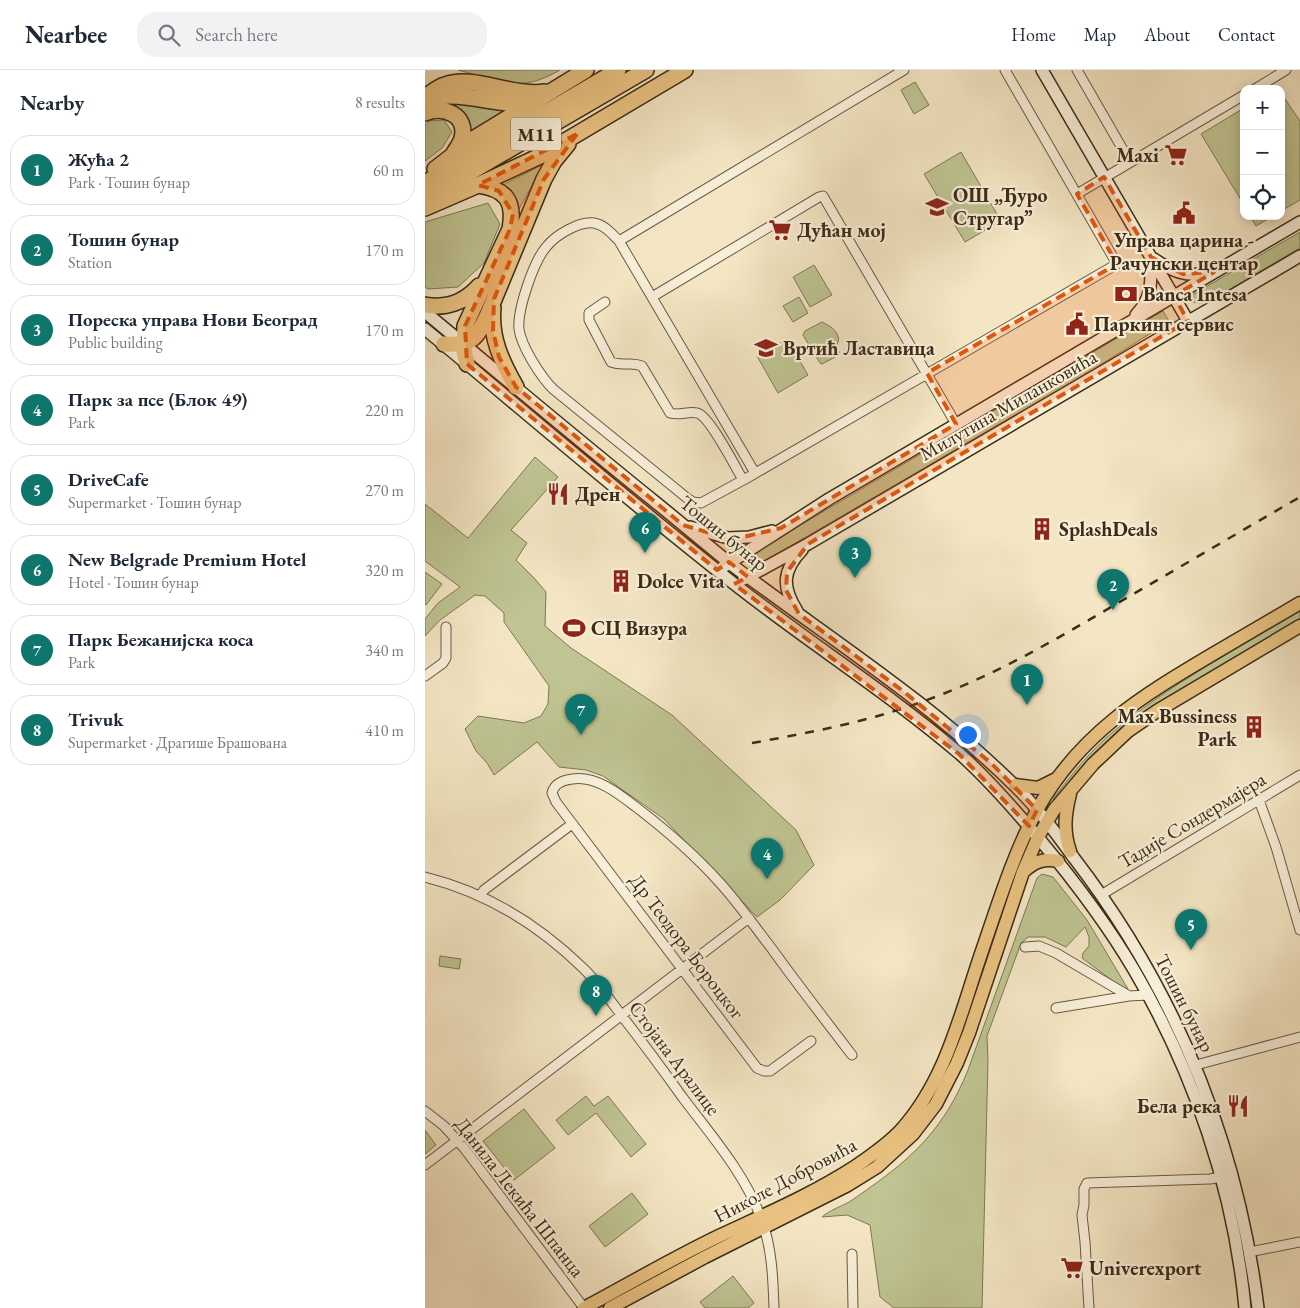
<!DOCTYPE html>
<html lang="en">
<head>
<meta charset="utf-8">
<style>
	body { margin:0; font-family:"EB Garamond",serif; background:#f2f2f3; color:#1f2937 }
	.controls { position:absolute; right:15px; top:15px; display:grid; overflow:hidden; border-radius:10px; box-shadow:0 2px 12px #0003 }
	.controls button { width:45px; height:45px; display:grid; place-items:center; padding:0; border:0; border-bottom:1px solid #e0e1e3; background:#fff; color:#1f2937; font:25px sans-serif }
	.you { position:absolute; left:542px; top:664px; width:18px; height:18px; margin:-12px; border:4px solid #fff; border-radius:50%; background:#1a73e8; box-shadow:0 0 0 8px #1a73e833 }
	.badge { display:grid; place-items:center; width:32px; height:32px; border-radius:50%; background:#0f766e; color:#fff; font-size:16px; font-weight:700 }
	.pin { position:absolute; translate:-50% -41px; filter:drop-shadow(0 1px 2px #0008) }
	.pin::after { content:''; position:absolute; top:26px; width:18px; height:15px; background:inherit; clip-path:polygon(0 0,100% 0,50% 100%) }
	.list { margin:0; padding:0; list-style:none }
	h2 { display:flex; justify-content:space-between; align-items:center; height:65px; margin:0; padding:0 20px; font-size:21px }
	h2 small { font-size:16px; font-weight:400; color:#747a83 }
	.list li { display:grid; grid-template-columns:32px 1fr auto; gap:15px; align-items:center; box-sizing:border-box; height:70px; margin:0 10px 10px; padding:0 10px; border:1px solid #e0e1e3; border-radius:20px }
	.list b { display:block; font-size:19px; white-space:nowrap }
	.list p { margin:0; font-size:16px; white-space:nowrap; color:#747a83 }
	.list em { font-size:16px; font-style:normal; color:#747a83 }
	.icon { flex:none; width:28px; height:28px; fill:none; stroke:currentColor; stroke-width:2; stroke-linecap:round; stroke-linejoin:round }
	.map { position:relative; flex:none; width:875px; height:1238px; overflow:hidden }
	header { display:flex; align-items:center; gap:30px; box-sizing:border-box; height:70px; padding:0 25px; background:#fff; border-bottom:1px solid #e0e1e3 }
	header strong { font-size:24px }
	nav { display:flex; gap:28px; margin-inline-start:auto; font-size:18px }
	.search { width:350px; height:45px; background:#f2f2f3; display:flex; align-items:center; gap:12px; box-sizing:border-box; padding:0 18px; border-radius:20px; color:#747a83; font-size:19px }
	main { display:flex }
	aside { flex:1; background:#fff }
	.map>svg:first-child { display:block }
</style>
</head>
<body>
<header>
<strong>Nearbee</strong>
<div class="search"><svg class="icon" aria-label="search" viewBox="0 0 24 24"><circle cx="10" cy="10" r="6"/><path d="M15 15l6 6"/></svg>Search here</div>
<nav><a>Home</a><a>Map</a><a>About</a><a>Contact</a></nav>
</header>
<main>
<aside>
<h2>Nearby<small>8 results</small></h2>
<ul class="list">
<li><span class="badge">1</span><div><b>Жућа 2</b><p>Park · Тошин бунар</p></div><em>60 m</em></li>
<li><span class="badge">2</span><div><b>Тошин бунар</b><p>Station</p></div><em>170 m</em></li>
<li><span class="badge">3</span><div><b>Пореска управа Нови Београд</b><p>Public building</p></div><em>170 m</em></li>
<li><span class="badge">4</span><div><b>Парк за псе (Блок 49)</b><p>Park</p></div><em>220 m</em></li>
<li><span class="badge">5</span><div><b>DriveCafe</b><p>Supermarket · Тошин бунар</p></div><em>270 m</em></li>
<li><span class="badge">6</span><div><b>New Belgrade Premium Hotel</b><p>Hotel · Тошин бунар</p></div><em>320 m</em></li>
<li><span class="badge">7</span><div><b>Парк Бежанијска коса</b><p>Park</p></div><em>340 m</em></li>
<li><span class="badge">8</span><div><b>Trivuk</b><p>Supermarket · Драгише Брашована</p></div><em>410 m</em></li>
</ul>
</aside>
<div class="map">
<svg width="875" height="1238" viewBox="0 0 875 1238">
	<rect width="100%" height="100%" fill="#f4e6c4"/>
	<filter id="stains"><feTurbulence type="fractalNoise" baseFrequency=".004" numOctaves="4"/><feColorMatrix values="0 0 0 0 .2 0 0 0 0 .09 0 0 0 0 .02 0 0 0 .5 -.17"/></filter>
	<radialGradient id="worn" r=".72"><stop offset=".6" stop-color="#630" stop-opacity="0"/><stop offset="1" stop-color="#630" stop-opacity=".3"/></radialGradient>
	<path fill="#bfc492" stroke="#7e7855" d="M 33,0 L 135,0 C 94,24 75,11 33,0 Z
		M 490,12 L 504,35 L 489,44 L 476,20 Z
		M 856,23 L 875,51 L 875,130 L 856,141 Z
		M 0,33 L 44,33 L 64,39 L 82,40 L 39,69 L 37,53 L 0,39 Z
		M 819,38 L 819,135 L 776,64 Z
		M 19,50 L 27,62 L 17,78 L 0,91 L 0,55 L 4,51 Z
		M 536,82 L 576,151 L 540,172 L 499,104 Z
		M 119,94 L 94,139 L 78,115 Z
		M 63,133 L 75,154 L 59,193 L 33,217 L 3,219 L 0,217 L 0,152 Z
		M 825,146 L 848,146 L 831,156 Z
		M 875,162 L 875,178 L 785,231 L 775,233 L 761,231 L 760,229 Z
		M 389,195 L 407,225 L 385,237 L 368,207 Z
		M 374,227 L 383,243 L 368,252 L 358,236 Z
		M 738,241 L 744,251 L 739,255 L 667,300 L 333,495 L 323,486 Z
		M 397,252 C 406,256 419,265 411,276 L 415,283 L 412,286 L 397,294 L 395,293 L 378,265 L 380,261 Z
		M 362,269 L 383,305 L 353,323 L 332,286 Z
		M 110,387 L 133,407 L 86,460 L 102,473 L 91,490 L 109,508 L 121,522 L 120,556 L 146,578 L 247,645 L 371,760 L 389,795 L 355,830 L 332,847 L 239,749 L 178,706 L 161,700 L 134,697 L 112,672 L 69,705 L 62,693 L 51,681 L 40,659 L 53,646 L 99,653 L 116,646 L 123,634 L 124,616 L 79,552 L 79,543 L 60,526 L 50,525 L 15,550 L 0,566 L 0,549 L 13,533 L 35,517 L 0,491 L 0,434 L 43,468 Z
		M 0,502 L 17,514 L 1,535 L 0,534 Z
		M 875,541 L 875,551 L 726,641 L 632,733 L 628,729 C 646,705 665,681 689,661 C 745,614 812,579 875,541 Z
		M 617,804 L 628,807 L 662,850 L 703,919 L 696,917 L 657,888 L 658,883 L 664,876 L 664,867 L 660,857 L 641,877 L 620,867 L 603,867 L 596,873 L 562,966 L 563,990 L 557,1238 L 469,1238 L 455,1227 L 445,1155 L 422,1145 L 397,1147 C 405,1140 415,1137 424,1132 C 429,1129 434,1125 440,1121 C 489,1087 520,1057 543,1000 L 612,808 Z
		M 15,886 L 36,889 L 34,899 L 14,896 Z
		M 161,1026 L 169,1036 L 183,1026 L 221,1074 L 206,1087 L 171,1043 L 143,1065 L 131,1050 Z
		M 99,1039 L 130,1078 L 89,1110 L 58,1071 Z
		M 0,1060 L 11,1075 L 0,1084 Z
		M 207,1123 L 223,1144 L 180,1177 L 164,1156 Z
		M 308,1206 L 329,1233 L 323,1238 L 280,1238 L 275,1232 Z"/>
	<g fill="none" stroke-linecap="round" stroke-linejoin="round">
		<defs>
			<path id="street" d="M 652,0 L 705,92
				M 830,19 L 861,0
				M 652,124 L 819,25
				M 194,171 L 479,0
				M 227,227 L 394,127 L 398,126 L 531,354
				M 180,232 L 164,243 L 164,250 L 186,292 C 199,297 205,291 217,296 L 245,343 C 254,346 263,341 272,343 C 284,345 311,398 318,410
				M 330,403 L 194,171 C 187,164 180,155 169,153 C 154,151 131,165 122,176 C 109,190 92,240 94,259 C 96,276 116,307 128,319 L 262,428 L 268,432 L 276,433 L 322,408 L 692,194 L 580,0
				M 0,606 L 18,593 L 21,588 L 21,557
				M 834,730 L 851,777 L 875,860
				M 0,807 C 61,822 114,855 159,899 C 173,913 185,930 197,946 C 218,973 238,1000 258,1028 C 286,1065 320,1104 336,1148 C 347,1177 348,1208 349,1238
				M 676,825 L 875,705
				M 55,826 L 59,820 L 147,754
				M 600,877 L 614,876 L 631,883 L 704,926
				M 631,938 L 704,926 L 723,925
				M 386,971 L 345,1001 L 339,1001 L 332,998 L 131,732 L 127,723 C 129,714 138,710 147,709 C 170,705 193,723 211,737 C 241,760 270,785 295,813 C 314,834 330,857 347,879 C 373,915 400,950 427,985
				M 771,995 L 875,967
				M 0,1041 L 19,1056 L 39,1078 L 159,1238
				M 0,1095 L 324,848
				M 824,1182 L 875,1172
				M 427,1184 L 428,1238
				M 664,1238 L 660,1172 L 657,1145 L 659,1135 L 659,1119 L 662,1113 L 785,1109 L 802,1106"/>
			<path id="secondary" d="M 617,0 L 763,251
				M 729,189 C 745,200 762,208 782,203
				M 0,242 C 76,305 152,369 229,431 C 255,452 281,474 307,495 C 402,567 504,631 589,715 C 612,737 630,762 649,788 C 752,922 812,1070 833,1238
				M 711,245 C 728,226 726,212 726,188
				M 0,259 C 105,346 209,436 317,520 C 389,576 466,625 535,684 C 564,710 591,741 616,771 C 650,812 682,854 709,900 C 769,1002 809,1120 820,1238
				M 265,457 L 303,468 L 324,467 L 347,461
				M 298,497 L 404,429 L 875,152
				M 319,509 L 383,474 L 875,186
				M 372,541 C 357,517 357,501 377,480"/>
			<path id="primary" d="M 590,715 L 613,718 L 631,709
				M 645,781 C 638,761 640,744 645,724
				M 598,802 C 609,792 618,788 633,791
				M 159,1238 C 204,1214 248,1188 294,1166 C 341,1144 388,1124 431,1096 C 447,1085 463,1074 476,1060 C 522,1009 536,941 558,878 C 574,831 589,783 612,740 C 654,664 717,626 788,584 C 817,567 846,550 875,533
				M 185,1238 L 280,1187 L 423,1115 L 452,1097 L 488,1064 L 511,1034 L 532,993 L 544,963 L 598,802 L 613,767 L 629,740 L 668,694 L 703,661 L 732,641 L 875,556"/>
			<path id="highway" d="M 0,27 C 6,23 13,17 20,15 C 47,4 88,27 120,22
				M 4,28 C 38,21 68,35 102,34
				M 0,43 C 18,35 43,45 37,68 C 36,73 32,78 29,83
				M 10,99 L 50,68 L 161,0
				M 0,113 L 193,0
				M 1,128 L 221,0
				M 0,138 L 53,115 L 115,86 L 260,0
				M 0,235 C 21,239 40,232 54,216
				M 68,238 C 65,268 77,292 91,317
				M 19,274 C 47,276 52,268 63,244 L 119,109 L 129,91 L 143,74
				M 42,294 L 39,281 L 40,256 L 85,159 C 90,131 81,119 53,115"/>
		</defs>
		<use href="#street" stroke="#6a5a43" stroke-width="11"/>
		<use href="#secondary" stroke="#3c2c18" stroke-width="14"/>
		<use href="#primary" stroke="#3c2c18" stroke-width="15"/>
		<use href="#highway" stroke="#3c2c18" stroke-width="18"/>
		<use href="#street" stroke="#f8efd9" stroke-width="9"/>
		<use href="#secondary" stroke="#f8efd9" stroke-width="11"/>
		<use href="#primary" stroke="#eac382" stroke-width="12"/>
		<use href="#highway" stroke="#eac382" stroke-width="15"/>
		<path stroke="#3c2c18" stroke-width="2.5" stroke-dasharray="9 9" stroke-linecap="butt" d="M 327,673 C 389,662 451,650 510,627 C 576,602 637,566 698,530 C 757,496 816,461 875,427"/>
	</g>
	<path fill="#df570d" fill-opacity="0.2" stroke="#df570d" stroke-width="4" stroke-dasharray="10 6" stroke-linejoin="round" d="M 152,64 L 119,109 L 69,229 L 68,261 L 74,287 L 91,317 L 258,455 L 298,467 L 314,468 L 356,458 L 531,354 L 502,303 L 692,194 L 652,124 L 679,107 L 726,187 L 758,204 L 789,202 L 749,226 L 763,251 L 383,474 L 362,502 L 361,520 L 374,544 L 478,621 L 566,693 L 612,740 L 604,756 L 534,684 L 309,514 L 323,507 L 304,492 L 292,500 L 42,294 L 40,256 L 85,159 L 88,144 L 74,121 L 53,115 Z"/>
	<defs>
		<symbol id="supermarket-bare" viewBox="-9 -9 18 18"><path d="M-6-5.5h2.5l.6 2H6L4.5 2H-2.5L-4.4-4H-6ZM-1.5 3.2a1.3 1.3 0 1 0 .1 0ZM3 3.2a1.3 1.3 0 1 0 .1 0Z" fill="#8f2418" stroke="#f8efd9" stroke-width="2.5" paint-order="stroke"/></symbol>
		<symbol id="school-bare" viewBox="-9 -9 18 18"><path d="M0-5L7-2L0 1L-7-2ZM-4 1L0 2.5L4 1V4Q0 6-4 4Z" fill="#8f2418" stroke="#f8efd9" stroke-width="2.5" paint-order="stroke"/></symbol>
		<symbol id="civic-bare" viewBox="-9 -9 18 18"><path d="M-.6-6.5H3V-4.5H.6V-3L4-1V1h2V6H-6V1h2V-1L-.6-3ZM-1.2 2.5V6h2.4V2.5Z" fill="#8f2418" stroke="#f8efd9" stroke-width="2.5" paint-order="stroke"/></symbol>
		<symbol id="bank-bare" viewBox="-9 -9 18 18"><path d="M-6-4H6V4H-6ZM0-2.3a2.3 2.3 0 1 0 0 4.6a2.3 2.3 0 1 0 0-4.6Z" fill="#8f2418" stroke="#f8efd9" stroke-width="2.5" paint-order="stroke"/></symbol>
		<symbol id="restaurant-bare" viewBox="-9 -9 18 18"><path d="M-5-6h1v4h1v-4h1v4h1v-4h1v5L-1.5 .5V6h-2V.5L-5-1ZM5-6V6H3V1.5H1.5Q1.5-4 5-6Z" fill="#8f2418" stroke="#f8efd9" stroke-width="2.5" paint-order="stroke"/></symbol>
		<symbol id="building-bare" viewBox="-9 -9 18 18"><path d="M-4-6H4V6H1V3H-1V6H-4ZM-2.5-4.3h1.7v1.8h-1.7ZM.8-4.3h1.7v1.8H.8ZM-2.5-1h1.7V.8h-1.7ZM.8-1h1.7V.8H.8Z" fill="#8f2418" stroke="#f8efd9" stroke-width="2.5" paint-order="stroke"/></symbol>
		<symbol id="stadium-bare" viewBox="-9 -9 18 18"><path d="M0-5a6.5 5 0 1 0 0 10a6.5 5 0 1 0 0-10ZM-3.5-1.8h7v3.6h-7Z" fill="#8f2418" stroke="#f8efd9" stroke-width="2.5" paint-order="stroke"/></symbol>
	</defs>
	<g fill-rule="evenodd">
		<use href="#supermarket-bare" x="735" y="69" width="32" height="32"/>
		<use href="#school-bare" x="496" y="121" width="32" height="32"/>
		<use href="#civic-bare" x="743" y="127" width="32" height="32"/>
		<use href="#supermarket-bare" x="339" y="144" width="32" height="32"/>
		<use href="#bank-bare" x="685" y="208" width="32" height="32"/>
		<use href="#civic-bare" x="636" y="238" width="32" height="32"/>
		<use href="#school-bare" x="325" y="262" width="32" height="32"/>
		<use href="#restaurant-bare" x="117" y="408" width="32" height="32"/>
		<use href="#building-bare" x="601" y="443" width="32" height="32"/>
		<use href="#building-bare" x="180" y="495" width="32" height="32"/>
		<use href="#stadium-bare" x="133" y="542" width="32" height="32"/>
		<use href="#building-bare" x="813" y="641" width="32" height="32"/>
		<use href="#restaurant-bare" x="797" y="1020" width="32" height="32"/>
		<use href="#supermarket-bare" x="631" y="1182" width="32" height="32"/>
	</g>
	<g text-anchor="middle" dominant-baseline="central" stroke-width="4.5" stroke-linejoin="round" paint-order="stroke">
		<rect fill="#f8efd9" stroke="#746652" stroke-width="1" x="86" y="47.5" width="50" height="33" rx="4"/>
		<g font-size="19" font-weight="bold" fill="#3c2c18">
			<text x="111" y="64">M11</text>
		</g>
		<g font-size="20" font-weight="bold" fill="#3c2c18" stroke="#f8efd9" text-anchor="start">
			<text x="734" y="85" text-anchor="end">Maxi</text>
			<text x="528" y="125">ОШ „Ђуро<tspan x="528" dy="23">Стругар”</tspan></text>
			<text x="372" y="160">Дућан мој</text>
			<text x="759" y="170" text-anchor="middle">Управа царина -<tspan x="759" dy="23">Рачунски центар</tspan></text>
			<text x="718" y="224">Banca Intesa</text>
			<text x="669" y="254">Паркинг сервис</text>
			<text x="358" y="278">Вртић Ластавица</text>
			<text x="150" y="424">Дрен</text>
			<text x="634" y="459">SplashDeals</text>
			<text x="212" y="511">Dolce Vita</text>
			<text x="166" y="558">СЦ Визура</text>
			<text x="812" y="646" text-anchor="end">Max Bussiness<tspan x="812" dy="23">Park</tspan></text>
			<text x="796" y="1036" text-anchor="end">Бела река</text>
			<text x="664" y="1198">Univerexport</text>
		</g>
		<g font-size="20" fill="#3c2c18" stroke="#f8efd9">
			<text transform="translate(583 335) rotate(-30)">Милутина Миланковића</text>
			<text transform="translate(299 463) rotate(39)">Тошин бунар</text>
			<text transform="translate(767 750) rotate(-31)">Тадије Сондермајера</text>
			<text transform="translate(262 876) rotate(53)">Др Теодора Бороцког</text>
			<text transform="translate(760 933) rotate(63)">Тошин бунар</text>
			<text transform="translate(250 988) rotate(53)">Стојана Аралице</text>
			<text transform="translate(360 1110) rotate(-28)">Николе Добровића</text>
			<text transform="translate(95 1127) rotate(52)">Данила Лекића Шпанца</text>
		</g>
	</g>
	<rect width="100%" height="100%" filter="url(#stains)"/>
	<rect width="100%" height="100%" fill="url(#worn)"/>
</svg>
<div class="controls">
<button>+</button>
<button>−</button>
<button><svg class="icon" aria-label="locate" viewBox="0 0 24 24"><circle cx="12" cy="12" r="6"/><path d="M12 2v4M12 18v4M2 12h4M18 12h4"/></svg></button>
</div>
<div class="you"></div>
<div class="pin badge" style="left:602px;top:635px">1</div>
<div class="pin badge" style="left:688px;top:540px">2</div>
<div class="pin badge" style="left:430px;top:508px">3</div>
<div class="pin badge" style="left:342px;top:809px">4</div>
<div class="pin badge" style="left:766px;top:880px">5</div>
<div class="pin badge" style="left:220px;top:483px">6</div>
<div class="pin badge" style="left:156px;top:665px">7</div>
<div class="pin badge" style="left:171px;top:946px">8</div>
</div>
</main>
</body>
</html>
